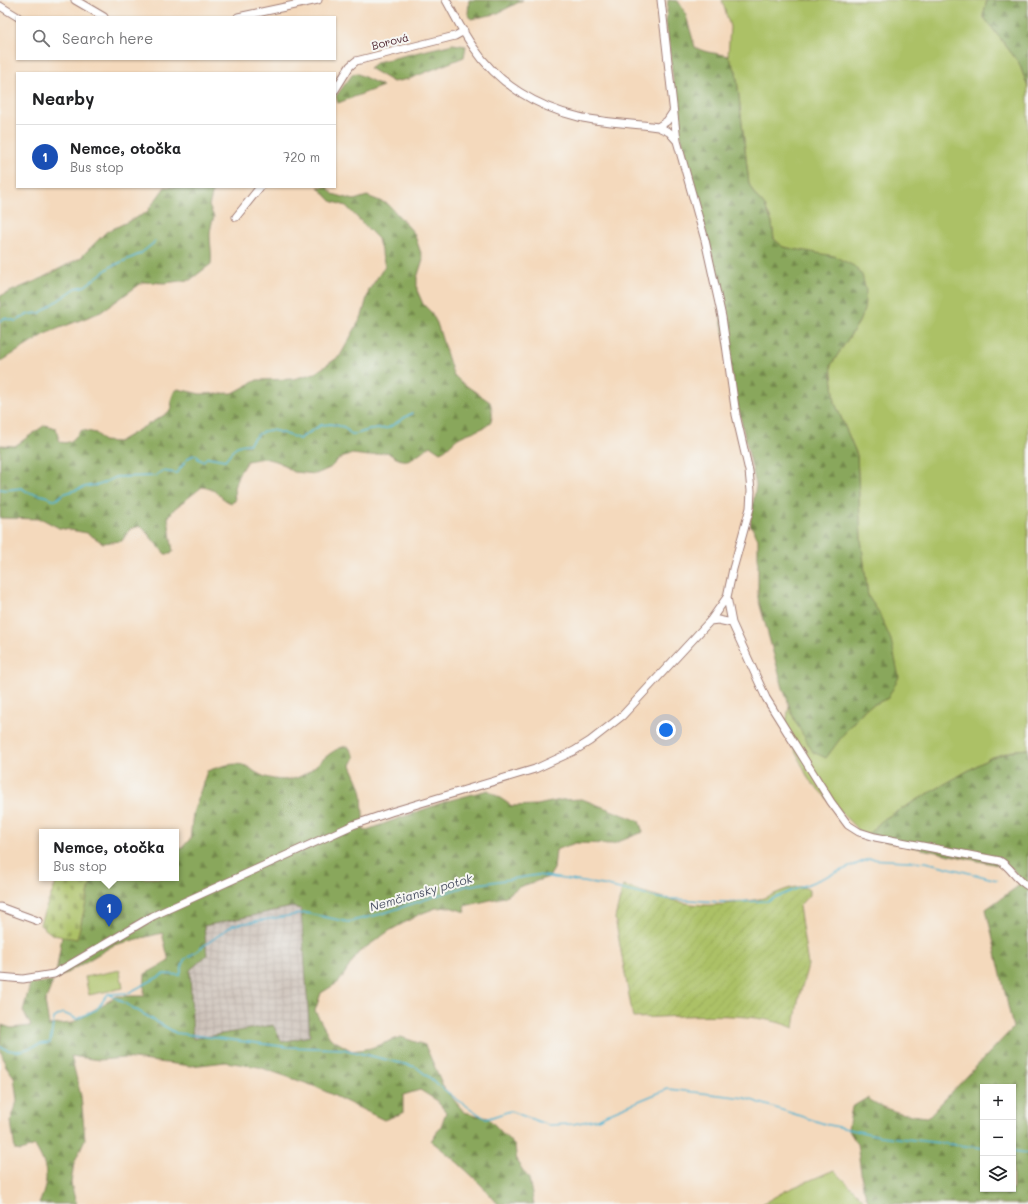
<!DOCTYPE html>
<html lang="en">
<head>
<meta charset="utf-8">
<style>
	body { margin:0; font-family:Mali,sans-serif; background:#f2f2f2; color:#202124 }
	.controls { position:absolute; right:12px; bottom:12px; display:grid; overflow:hidden; border-radius:0px; box-shadow:0 1px 3px #0004 }
	.controls button { width:36px; height:36px; display:grid; place-items:center; padding:0; border:0; border-bottom:1px solid #e0e0e0; background:#fff; color:#202124; font:20px sans-serif }
	.you { position:absolute; left:666px; top:730px; width:14px; height:14px; margin:-10px; border:3px solid #fff; border-radius:50%; background:#1a73e8; box-shadow:0 0 0 6px #1a73e833 }
	.badge { display:grid; place-items:center; width:26px; height:26px; border-radius:50%; background:#db2777; color:#fff; font-size:13px; font-weight:700 }
	.pin { position:absolute; translate:-50% -33px; filter:drop-shadow(0 1px 2px #0008) }
	.pin::after { content:''; position:absolute; top:21px; width:14px; height:12px; background:inherit; clip-path:polygon(0 0,100% 0,50% 100%) }
	.popup { position:absolute; left:39px; top:829px; width:140px; height:52px; box-sizing:border-box; display:grid; place-content:center; border-radius:0px; background:#fff; filter:drop-shadow(0 1px 3px #0005); font-size:13px; white-space:nowrap; color:#757577 }
	.popup b { font-size:15px; color:#202124 }
	.popup::after { content:''; position:absolute; left:50%; top:100%; margin-left:-8px; border:8px solid transparent; border-top-color:#fff }
	.list { margin:0; padding:0; list-style:none }
	h2 { display:flex; justify-content:space-between; align-items:center; height:52px; margin:0; padding:0 16px; font-size:17px }
	h2 small { font-size:13px; font-weight:400; color:#757577 }
	.list li { display:grid; grid-template-columns:26px 1fr auto; gap:12px; align-items:center; box-sizing:border-box; height:64px; padding:0 16px; border-top:1px solid #e0e0e0 }
	.list b { display:block; font-size:15px; white-space:nowrap }
	.list p { margin:0; font-size:13px; white-space:nowrap; color:#757577 }
	.list em { font-size:13px; font-style:normal; color:#757577 }
	.icon { flex:none; width:22px; height:22px; fill:none; stroke:currentColor; stroke-width:2; stroke-linecap:round; stroke-linejoin:round }
	.map { position:relative; flex:none; width:1028px; height:1204px; overflow:hidden }
	.search { position:absolute; background:#fff; box-shadow:0 1px 3px #0004; left:16px; top:16px; width:320px; height:44px; display:flex; align-items:center; gap:10px; box-sizing:border-box; padding:0 14px; border-radius:0px; color:#757577; font-size:15px }
	.panel { position:absolute; background:#fff; box-shadow:0 1px 3px #0004; left:16px; top:72px; width:320px; height:116px; border-radius:0px }
	.map>svg:first-child { display:block }
</style>
</head>
<body>
<div class="map">
<svg width="1028" height="1204" viewBox="0 0 1028 1204">
	<defs>
		<pattern id="industrial-grid" width="8" height="8" patternUnits="userSpaceOnUse"><rect width="8" height="8" fill="#cdc2b9"/><path d="M0 4h8M4 0v8" fill="none" stroke="#b2a69f"/></pattern>
		<pattern id="forest-firs" width="22" height="20" patternUnits="userSpaceOnUse"><rect width="22" height="20" fill="#89a75b"/><path d="M5 1l3.5 6h-7zM16 11l3.5 6h-7z" fill="#72874b"/></pattern>
		<pattern id="cemetery-stones" width="16" height="16" patternUnits="userSpaceOnUse"><rect width="16" height="16" fill="#acc166"/><path d="M2 7V4a2 2 0 0 1 4 0v3zM10 15v-3a2 2 0 0 1 4 0v3z" fill="#96a559"/></pattern>
		<pattern id="garden-furrows" width="10" height="10" patternUnits="userSpaceOnUse"><rect width="10" height="10" fill="#acc166"/><path d="M-1 1l2-2M0 10L10 0M9 11l2-2" fill="none" stroke="#96a559"/></pattern>
	</defs>
	<rect width="100%" height="100%" fill="#f6f6f2"/>
	<filter id="ink" filterUnits="userSpaceOnUse"><feTurbulence type="fractalNoise" baseFrequency=".025" numOctaves="2"/><feDisplacementMap in="SourceGraphic" scale="8" xChannelSelector="R" yChannelSelector="G"/><feConvolveMatrix kernelMatrix="1 2 1 2 8 2 1 2 1" color-interpolation-filters="sRGB"/></filter>
	<filter id="wash" filterUnits="userSpaceOnUse"><feTurbulence type="fractalNoise" baseFrequency=".012" numOctaves="4" result="noise"/><feDisplacementMap in="SourceGraphic" scale="16" xChannelSelector="R" yChannelSelector="G"/><feGaussianBlur stdDeviation="0.9" result="paint"/><feColorMatrix in="noise" values="0 0 0 0 0 0 0 0 0 0 0 0 0 0 0 0 0 1.4 0 .05"/><feComposite in="paint" operator="in"/></filter>
	<g filter="url(#wash)">
		<rect width="100%" height="100%" fill="#f4d9bc"/>
		<path fill="url(#industrial-grid)" d="M 292,907 L 301,909 L 311,1036 L 282,1042 L 273,1025 L 193,1039 L 190,970 L 207,955 L 204,926 Z"/>
		<path fill="#acc166" stroke="#7b7048" d="M 722,0 L 987,0 L 983,16 L 1019,63 L 1028,87 L 1028,749 L 1016,750 L 990,758 L 884,819 L 865,837 L 809,780 L 785,730 L 789,706 L 795,721 L 849,727 L 866,708 L 888,698 L 878,611 L 868,597 L 861,539 L 857,455 L 835,403 L 831,365 L 859,322 L 805,252 L 783,247 L 774,239 L 772,223 L 765,206 L 755,195 L 749,184 L 736,71 L 728,56 L 730,27 Z
			M 120,970 L 123,988 L 89,995 L 85,977 Z
			M 834,1170 L 868,1204 L 762,1204 L 785,1191 Z"/>
		<path fill="url(#forest-firs)" stroke="#6a6343" fill-rule="evenodd" d="M 469,0 L 523,0 L 496,14 L 471,19 L 468,14 Z
			M 668,0 L 678,1 L 685,12 L 695,47 C 707,54 715,52 728,56 L 736,71 L 749,184 L 755,195 L 765,206 L 772,223 L 774,239 L 783,247 L 834,256 L 854,266 L 862,275 L 866,291 L 864,310 L 859,322 L 831,365 L 835,403 L 857,455 L 861,539 L 868,596 L 878,611 L 891,640 L 899,677 L 888,698 L 866,708 L 849,727 L 826,758 L 813,752 L 795,721 L 783,688 L 758,598 L 758,539 L 750,524 L 756,485 L 738,407 L 721,319 L 717,275 L 679,128 L 666,22 Z
			M 987,0 L 1028,0 L 1028,87 L 1019,63 L 983,16 Z
			M 453,44 L 466,46 L 464,57 L 409,79 L 393,82 L 369,68 L 377,62 Z
			M 356,73 L 383,86 L 338,103 L 336,96 L 352,75 Z
			M 165,187 L 214,187 L 209,206 L 214,217 C 206,237 213,245 211,264 L 190,280 L 164,283 L 143,282 L 101,312 L 47,333 L 0,362 L 0,296 L 38,280 L 80,258 L 106,232 L 146,213 Z
			M 318,187 L 327,187 L 333,194 L 354,200 L 367,196 L 388,204 L 414,233 L 423,259 L 417,278 L 417,290 L 423,304 L 431,312 L 437,323 L 453,374 L 461,382 L 490,402 C 499,431 479,427 460,437 C 452,441 449,449 440,452 L 431,446 C 412,456 409,469 387,452 L 369,456 L 352,454 L 339,459 L 330,468 L 316,474 L 294,472 L 279,462 L 264,458 L 247,461 L 238,475 L 234,488 L 235,501 L 231,503 C 217,497 220,490 202,487 L 174,509 L 168,518 L 173,552 L 171,554 L 165,554 L 141,526 L 130,529 L 122,541 L 103,543 L 87,533 L 59,528 L 42,519 L 0,518 L 0,445 L 15,446 L 45,425 L 56,428 L 60,442 C 72,445 74,437 82,430 L 96,433 L 103,441 L 118,442 L 166,414 L 172,408 L 171,400 L 174,392 L 178,389 L 200,394 L 233,393 L 257,380 L 293,379 L 315,373 L 340,356 L 362,316 L 369,290 L 385,266 L 378,239 L 346,206 L 331,201 Z
			M 348,746 L 355,757 L 351,765 C 355,775 361,785 362,795 C 363,807 363,819 364,831 L 447,801 L 488,790 L 512,806 L 537,805 L 561,800 L 582,799 L 639,821 L 643,832 L 613,844 L 575,843 L 556,850 L 554,869 L 549,877 L 519,887 L 504,897 L 464,906 L 466,912 L 449,907 L 436,908 L 420,914 L 389,931 L 358,953 L 339,982 L 321,993 L 315,1011 L 330,1038 L 352,1051 L 371,1048 L 401,1037 L 425,1045 L 444,1088 L 464,1112 L 488,1118 L 515,1146 L 517,1162 L 529,1179 L 534,1204 L 498,1204 C 478,1180 456,1160 431,1141 L 441,1126 L 446,1112 L 436,1100 L 420,1090 L 403,1095 L 403,1113 L 384,1120 L 314,1086 L 259,1067 L 226,1062 L 191,1066 L 125,1058 L 99,1060 L 71,1056 L 81,1096 L 85,1139 L 74,1163 L 71,1183 L 76,1204 L 39,1204 C 49,1180 49,1169 35,1146 L 21,1151 L 15,1150 L 11,1121 L 17,1101 L 14,1077 L 6,1066 L 0,1049 L 2,1025 L 11,1028 L 31,1026 L 23,1011 L 30,984 L 53,981 L 45,1002 L 49,1025 L 72,1023 L 117,996 L 144,996 L 145,974 L 169,961 L 162,933 L 114,945 L 55,980 L 62,936 L 77,938 L 92,878 L 176,878 L 176,850 L 182,848 L 190,839 L 193,813 L 207,771 C 219,767 234,761 246,766 C 250,767 253,771 257,773 C 267,779 280,781 293,779 C 314,774 327,748 348,746 ZM 292,907 L 301,909 L 310,1036 L 282,1042 L 273,1025 L 193,1039 L 190,970 L 207,955 L 204,926 Z
			M 1028,749 L 1028,1204 L 869,1204 L 863,1187 L 857,1144 L 848,1129 L 852,1107 L 867,1098 C 886,1111 905,1115 928,1117 L 1013,1028 L 986,909 L 1017,887 L 1021,880 L 1012,868 L 865,837 L 884,819 L 990,758 L 1016,750 ZM 983,1087 L 1013,1087 L 1013,1189 L 983,1189 Z"/>
		<path fill="url(#cemetery-stones)" stroke="#7b7048" d="M 58,878 L 92,878 L 77,939 L 53,935 L 40,925 L 41,920 Z"/>
		<path fill="url(#garden-furrows)" stroke="#7b7048" d="M 623,886 C 648,893 674,903 701,905 C 720,906 741,902 759,899 C 773,897 796,880 809,890 L 809,895 L 799,906 L 808,965 L 798,1001 L 794,1028 C 752,1009 679,1017 633,1018 L 615,918 Z"/>
		<g fill="none" stroke-linecap="round" stroke-linejoin="round">
			<path stroke="#53b4d1" stroke-width="1.5" d="M 0,321 L 4,318 L 16,321 L 29,314 L 40,313 L 76,288 L 85,286 L 110,267 L 140,254 L 155,242
				M 0,489 L 5,490 L 22,488 C 30,497 45,492 52,500 L 56,500 L 63,494 L 88,486 L 99,485 L 116,477 L 155,476 L 162,471 L 176,473 C 184,467 185,455 197,455 L 198,459 L 203,461 L 208,457 L 225,460 C 233,451 235,443 249,444 C 265,422 277,431 299,439 L 321,425 L 331,424 L 344,427 L 351,434 L 356,434 L 369,430 L 388,428 L 412,413
				M 109,994 L 176,1033 L 288,1047 L 343,1049 L 416,1067 L 455,1098 L 486,1119 L 510,1111 L 548,1125 L 573,1124 L 598,1119 L 612,1112 L 668,1089 L 745,1098 L 825,1124 L 880,1136 L 983,1148
				M 0,1047 C 25,1058 29,1043 50,1043 L 54,1018 L 63,1013 L 77,1019 L 97,1009 L 108,994 L 128,993 L 164,974 L 180,975 L 184,960 L 233,925 L 306,913 L 348,922 L 381,914 L 466,886 L 537,875 L 603,885 L 658,898 L 721,902 L 767,901 L 869,859 L 926,862 L 997,880
				M 1013,1151 L 1028,1153"/>
		</g>
	</g>
	<g filter="url(#ink)">
		<g fill="none" stroke-linecap="round" stroke-linejoin="round">
			<defs>
				<path id="minor" d="M 75,0 L 104,17
					M 446,0 C 455,16 463,33 474,48 C 498,84 537,107 579,117 C 604,123 632,123 658,127 L 669,132 L 677,141
					M 661,0 L 677,141 L 705,240 L 722,317 L 736,415 L 749,471 L 751,491 L 750,508 L 733,569 L 727,597 L 732,623 L 766,698 L 831,802 L 848,825 L 859,832 L 875,837 L 1000,861 C 1011,867 1016,880 1028,886
					M 0,6 L 18,17
					M 238,17 L 318,0
					M 335,90 L 350,66 L 356,61 L 455,36 L 464,31
					M 658,127 L 667,121 L 673,112
					M 236,217 L 260,187
					M 710,621 L 718,620 L 732,623
					M 0,907 L 38,921
					M 0,977 L 23,979 L 54,974 L 153,916 L 353,825 L 391,812 L 535,769 L 574,751 L 590,741 L 622,716 L 710,621 L 727,597"/>
			</defs>
			<use href="#minor" stroke="#9f7c74" stroke-width="9"/>
			<use href="#minor" stroke="#fff" stroke-width="7"/>
		</g>
	</g>
	<g text-anchor="middle" dominant-baseline="central" stroke-width="4" stroke-linejoin="round" paint-order="stroke">
		<g font-size="11" fill="#4a1f2b" stroke="#f6f6f2">
			<text transform="translate(390 41) rotate(-14)">Borová</text>
		</g>
		<g font-size="12" font-style="italic" fill="#4d5365" stroke="#f6f6f2">
			<text transform="translate(421 892) rotate(-16)">Nemčiansky potok</text>
		</g>
	</g>
</svg>
<div class="controls">
<button>+</button>
<button>−</button>
<button><svg class="icon" aria-label="layers" viewBox="0 0 24 24"><path d="M12 4l9 5-9 5-9-5zM3 14l9 5 9-5"/></svg></button>
</div>
<div class="you"></div>
<div class="pin badge" style="left:109px;top:927px;background:#1a4fb4">1</div>
<div class="popup"><b>Nemce, otočka</b>Bus stop</div>
<div class="search"><svg class="icon" aria-label="search" viewBox="0 0 24 24"><circle cx="10" cy="10" r="6"/><path d="M15 15l6 6"/></svg>Search here</div>
<section class="panel">
<h2>Nearby<small></small></h2>
<ul class="list">
<li><span class="badge" style="background:#1a4fb4">1</span><div><b>Nemce, otočka</b><p>Bus stop</p></div><em>720 m</em></li>
</ul>
</section>
</div>
</body>
</html>
